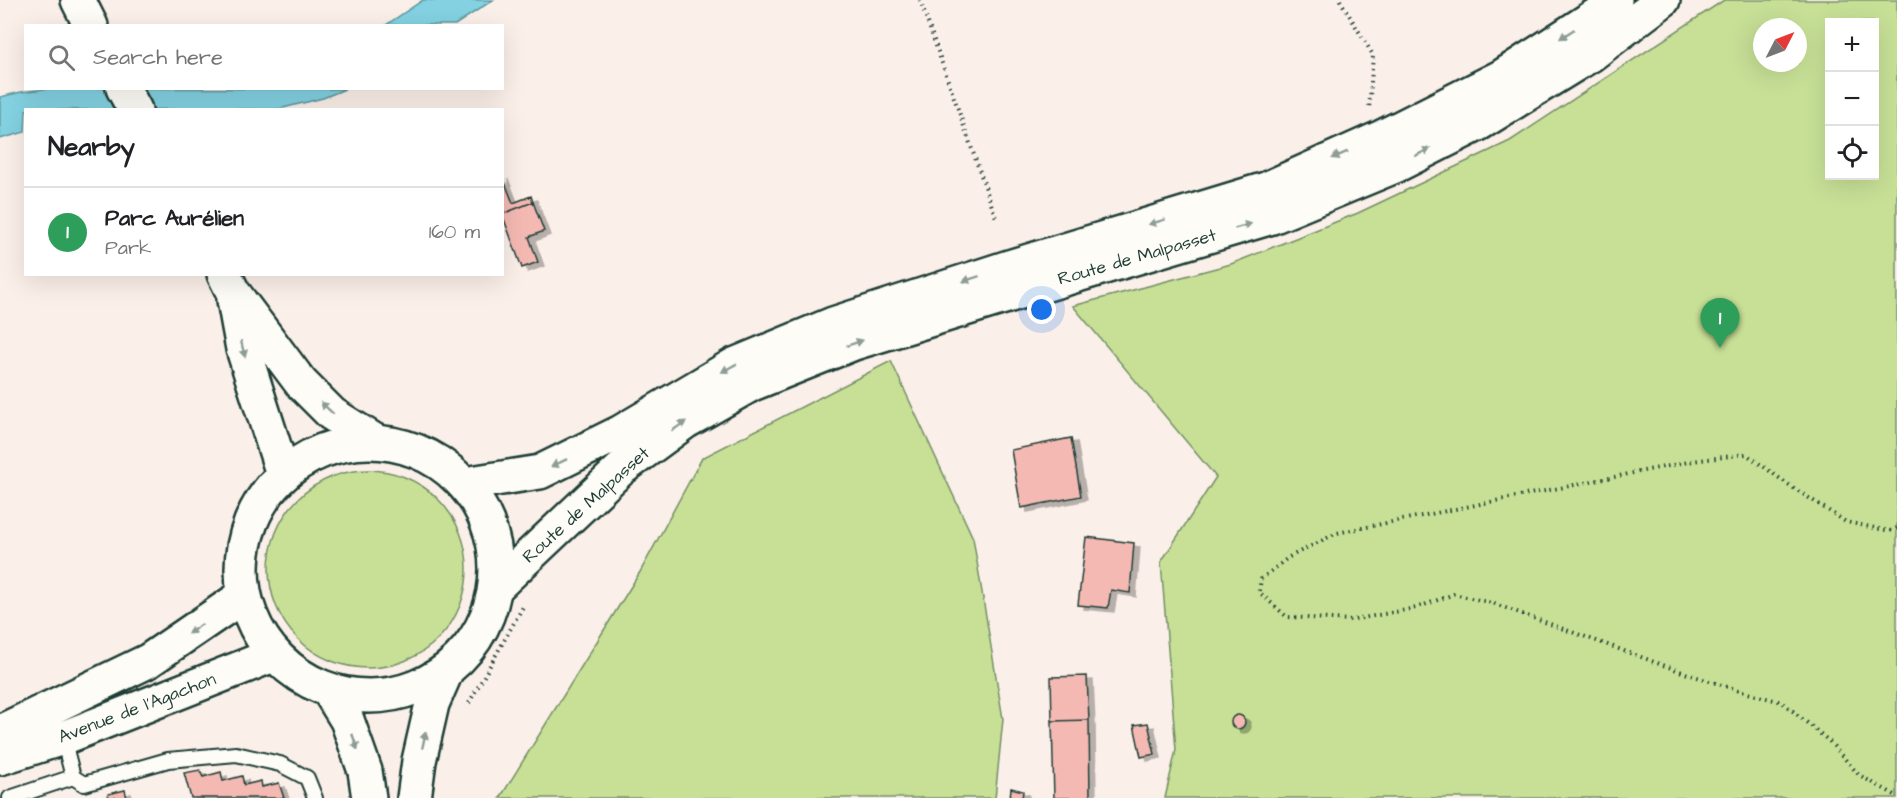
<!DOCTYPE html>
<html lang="en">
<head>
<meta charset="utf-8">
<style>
	body { margin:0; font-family:"Architects Daughter",sans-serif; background:#f2f2f2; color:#202124 }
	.controls { position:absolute; right:18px; top:18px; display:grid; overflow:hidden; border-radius:0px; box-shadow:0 6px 24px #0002 }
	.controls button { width:54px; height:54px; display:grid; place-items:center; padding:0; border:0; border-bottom:2px solid #e0e0e0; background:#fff; color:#202124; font:30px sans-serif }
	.compass { position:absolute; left:1753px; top:18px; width:54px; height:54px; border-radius:50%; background:#fff; box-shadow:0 6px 24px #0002; rotate:48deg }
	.you { position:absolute; left:1042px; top:310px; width:21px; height:21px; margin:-15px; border:4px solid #fff; border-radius:50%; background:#1a73e8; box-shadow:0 0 0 9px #1a73e833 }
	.badge { display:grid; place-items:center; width:39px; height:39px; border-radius:50%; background:#0f766e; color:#fff; font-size:20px; font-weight:700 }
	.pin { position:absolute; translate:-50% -50px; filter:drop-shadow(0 2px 3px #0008) }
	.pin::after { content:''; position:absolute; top:32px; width:21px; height:18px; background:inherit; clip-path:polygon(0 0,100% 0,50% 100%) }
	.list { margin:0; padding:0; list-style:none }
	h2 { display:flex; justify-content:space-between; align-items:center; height:78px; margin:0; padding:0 24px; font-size:26px }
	h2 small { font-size:20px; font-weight:400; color:#757577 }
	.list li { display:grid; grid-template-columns:39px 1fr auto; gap:18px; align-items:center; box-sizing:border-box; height:90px; padding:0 24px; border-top:2px solid #e0e0e0 }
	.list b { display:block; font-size:22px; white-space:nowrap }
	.list p { margin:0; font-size:20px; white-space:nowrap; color:#757577 }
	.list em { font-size:20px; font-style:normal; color:#757577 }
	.icon { flex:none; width:33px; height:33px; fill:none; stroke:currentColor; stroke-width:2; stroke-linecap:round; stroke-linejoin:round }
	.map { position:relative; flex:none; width:1897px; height:798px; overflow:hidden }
	.search { position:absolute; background:#fff; box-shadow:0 6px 24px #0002; left:24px; top:24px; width:480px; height:66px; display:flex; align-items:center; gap:15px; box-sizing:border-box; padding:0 21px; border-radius:0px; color:#757577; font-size:22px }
	.panel { position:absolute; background:#fff; box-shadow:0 6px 24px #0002; left:24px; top:108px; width:480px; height:168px; border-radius:0px }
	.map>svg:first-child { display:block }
</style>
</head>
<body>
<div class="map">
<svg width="1897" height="798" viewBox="0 0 1897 798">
	<defs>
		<filter id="shadow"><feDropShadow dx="6" dy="4" stdDeviation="0" flood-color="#0004"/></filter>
	</defs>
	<rect width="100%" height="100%" fill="#fbefe9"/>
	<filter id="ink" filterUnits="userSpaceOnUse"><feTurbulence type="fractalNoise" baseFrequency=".0167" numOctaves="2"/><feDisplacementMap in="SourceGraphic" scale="12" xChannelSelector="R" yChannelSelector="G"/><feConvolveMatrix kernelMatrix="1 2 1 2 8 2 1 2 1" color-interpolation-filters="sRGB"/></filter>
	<g filter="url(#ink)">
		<path fill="#c7e096" stroke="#738e65" stroke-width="1.5" fill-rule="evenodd" d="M 1724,0 L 1897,0 L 1897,798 L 1165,798 L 1176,750 L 1161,562 L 1216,477 L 1073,306 L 1231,264 L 1358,213 L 1510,141 ZM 1830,22 L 1874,22 L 1874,176 L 1830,176 ZM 1762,27 L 1798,27 L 1798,63 L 1762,63 Z
			M 891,361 L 973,538 L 1003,719 L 995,798 L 500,798 L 640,572 L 702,458 Z
			M269 569a99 99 0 1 1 198 0a99 99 0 1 1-198 0Z"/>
		<path fill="#83d1e1" stroke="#5b969c" stroke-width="1.5" d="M 423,0 L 493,0 L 455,25 L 386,25 Z
			M 53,88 L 345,89 L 323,98 L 279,109 L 26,110 L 25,132 L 0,139 L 0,97 L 21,92 Z"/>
		<path fill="#f5b9b3" stroke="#1f3d34" stroke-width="1.5" filter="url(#shadow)" d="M 502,175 L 513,203 L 531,196 L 533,202 L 502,214 Z
			M 533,202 L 544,231 L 529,237 L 538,262 L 522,268 L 502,214 Z
			M 1071,438 L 1081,496 L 1021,508 L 1011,450 Z
			M 1086,537 L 1134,543 L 1130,593 L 1111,590 L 1108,608 L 1078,605 Z
			M 1087,676 L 1089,720 L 1052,721 L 1051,677 Z
			M1231 722a7 7 0 1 1 14 0a7 7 0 1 1-14 0Z
			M 1089,720 L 1090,798 L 1054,798 L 1052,721 Z
			M 1148,723 L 1155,754 L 1141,757 L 1134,725 Z
			M 200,770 L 203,777 L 221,772 L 223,781 L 242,776 L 244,785 L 261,781 L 262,787 L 279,783 L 284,798 L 191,798 L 184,773 Z
			M 1011,788 L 1023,791 L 1022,798 L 1010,798 Z
			M 125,790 L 127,798 L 109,798 L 108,794 Z"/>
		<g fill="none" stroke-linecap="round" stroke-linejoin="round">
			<defs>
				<path id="service" d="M 63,738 L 73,777 L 84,784 L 168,760 L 236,754 L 280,764 L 307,778 L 315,798
					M 10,798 L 73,777"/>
				<path id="secondary" d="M 78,0 L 91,26
					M 123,88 L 135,110
					M 224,274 L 233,292 L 301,383 L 332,414 L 375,441
					M 234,300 L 243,349 L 283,474
					M 464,484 L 540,472 L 621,432 L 734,365 L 833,324 L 1009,267 L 1266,189 L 1382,137 L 1501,77 L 1598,14 L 1615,0
					M 495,588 L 621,469 L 685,422 L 752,384 L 854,343 L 1017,293 L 1272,217 L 1395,166 L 1480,123 L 1592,54 L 1663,0"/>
				<path id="primary" d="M242 569a127 127 0 1 1 254 0a127 127 0 1 1-254 0Z
					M 329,691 L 347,720 L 365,771 L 369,798
					M 0,732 L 148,661 L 243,596
					M 0,758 L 63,738 L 273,655
					M 414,798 L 419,761 L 432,704 L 446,672"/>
			</defs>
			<use href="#service" stroke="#1f3d34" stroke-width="18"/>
			<use href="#secondary" stroke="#1f3d34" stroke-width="38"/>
			<use href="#primary" stroke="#1f3d34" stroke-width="38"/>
			<path stroke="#1f3d34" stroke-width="4" stroke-dasharray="1.5 4.5" stroke-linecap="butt" d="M 920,0 L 996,218
				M 1340,0 L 1373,55 L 1369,110
				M 1897,528 L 1890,531 L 1846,522 L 1789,485 L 1746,454 L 1693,461 L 1337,533 L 1289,557 L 1261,579 L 1259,592 L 1287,617 L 1352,620 L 1416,608 L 1454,594 L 1492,603 L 1685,673 L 1740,691 L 1782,702 L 1829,741 L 1859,775 L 1897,796
				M 469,703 L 524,605"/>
			<use href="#service" stroke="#fdfcf7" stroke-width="14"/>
			<use href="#secondary" stroke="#fdfcf7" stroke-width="33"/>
			<use href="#primary" stroke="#fdfcf7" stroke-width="33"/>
		</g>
		<defs><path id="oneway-solid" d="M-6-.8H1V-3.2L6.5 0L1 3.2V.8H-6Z" transform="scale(1.5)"/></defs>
		<g fill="#8e9c96">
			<use href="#oneway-solid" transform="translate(1567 34) rotate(147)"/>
			<use href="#oneway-solid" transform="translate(1423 152) rotate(-27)"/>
			<use href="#oneway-solid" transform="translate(1340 155) rotate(156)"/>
			<use href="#oneway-solid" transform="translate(1157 222) rotate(163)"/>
			<use href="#oneway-solid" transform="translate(1243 226) rotate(-16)"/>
			<use href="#oneway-solid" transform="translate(971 279) rotate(162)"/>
			<use href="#oneway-solid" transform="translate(855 343) rotate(-19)"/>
			<use href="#oneway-solid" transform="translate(243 349) rotate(76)"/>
			<use href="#oneway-solid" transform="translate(729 368) rotate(151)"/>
			<use href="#oneway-solid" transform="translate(327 408) rotate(-137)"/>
			<use href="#oneway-solid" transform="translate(679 426) rotate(-35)"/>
			<use href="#oneway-solid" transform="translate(559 463) rotate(154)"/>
			<use href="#oneway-solid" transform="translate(195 629) rotate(146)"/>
			<use href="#oneway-solid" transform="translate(424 740) rotate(-78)"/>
			<use href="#oneway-solid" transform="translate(355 742) rotate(71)"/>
		</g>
	</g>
	<g text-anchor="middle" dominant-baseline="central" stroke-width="5" stroke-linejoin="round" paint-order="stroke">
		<g font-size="18" fill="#1f3d34" stroke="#fdfcf7">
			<text transform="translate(1137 257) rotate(-16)">Route de Malpasset</text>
			<text transform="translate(586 505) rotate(-42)">Route de Malpasset</text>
			<text transform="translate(137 708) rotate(-21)">Avenue de l'Agachon</text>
		</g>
	</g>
</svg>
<div class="controls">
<button>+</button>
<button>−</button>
<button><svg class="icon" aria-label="locate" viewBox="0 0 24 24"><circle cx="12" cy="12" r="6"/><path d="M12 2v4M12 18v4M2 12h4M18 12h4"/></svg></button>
</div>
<svg class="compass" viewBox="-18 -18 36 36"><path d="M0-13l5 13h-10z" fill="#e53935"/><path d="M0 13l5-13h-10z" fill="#757577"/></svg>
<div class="you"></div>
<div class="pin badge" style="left:1720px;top:348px;background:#2e9e5b">1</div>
<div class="search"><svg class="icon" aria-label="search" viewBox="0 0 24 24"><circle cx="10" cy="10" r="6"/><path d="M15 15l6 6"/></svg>Search here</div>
<section class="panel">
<h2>Nearby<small></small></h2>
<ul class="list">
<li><span class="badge" style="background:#2e9e5b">1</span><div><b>Parc Aurélien</b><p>Park</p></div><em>160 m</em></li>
</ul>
</section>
</div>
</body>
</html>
